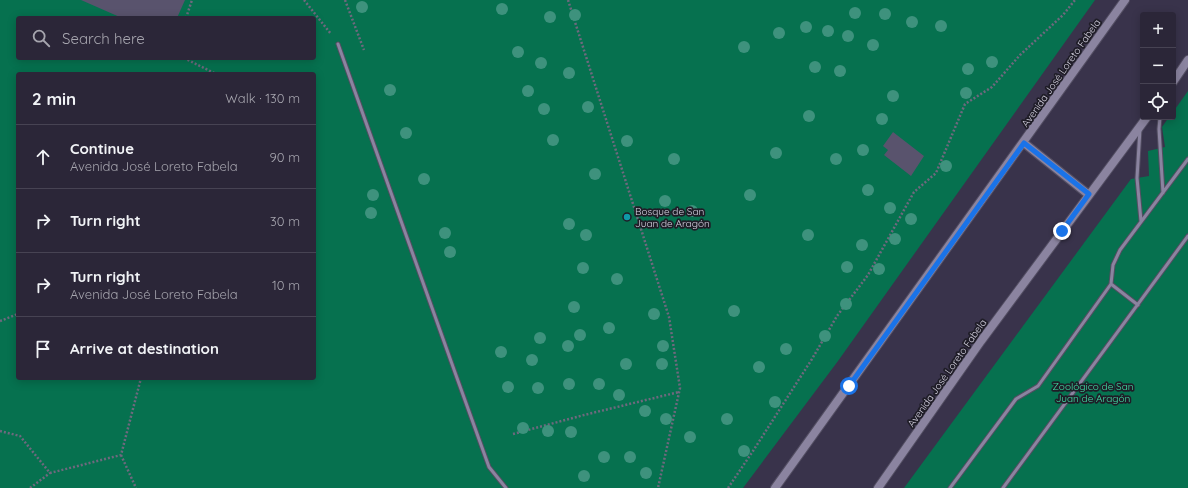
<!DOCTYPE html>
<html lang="en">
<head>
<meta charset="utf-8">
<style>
	body { margin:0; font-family:Quicksand,sans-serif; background:#373243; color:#f1f3f6 }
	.controls { position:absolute; right:12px; top:12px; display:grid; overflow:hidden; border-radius:4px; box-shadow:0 2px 10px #0003 }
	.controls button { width:36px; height:36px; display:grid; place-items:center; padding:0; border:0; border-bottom:1px solid #474353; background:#2b2638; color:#f1f3f6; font:20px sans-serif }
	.stop { position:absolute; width:12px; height:12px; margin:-9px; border:3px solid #1a73e8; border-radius:50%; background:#fff }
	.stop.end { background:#1a73e8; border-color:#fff; box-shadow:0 1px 4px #0008 }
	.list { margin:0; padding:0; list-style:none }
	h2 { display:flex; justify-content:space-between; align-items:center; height:52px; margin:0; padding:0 16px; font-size:17px }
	h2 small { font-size:13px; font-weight:400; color:#a6a5ae }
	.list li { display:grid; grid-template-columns:26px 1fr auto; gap:12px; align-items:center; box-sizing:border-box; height:64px; padding:0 16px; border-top:1px solid #474353 }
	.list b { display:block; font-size:15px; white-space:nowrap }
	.list p { margin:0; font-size:13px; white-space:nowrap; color:#a6a5ae }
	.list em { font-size:13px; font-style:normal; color:#a6a5ae }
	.icon { flex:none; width:22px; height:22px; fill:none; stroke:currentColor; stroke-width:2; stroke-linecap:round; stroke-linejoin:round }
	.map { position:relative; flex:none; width:1188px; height:488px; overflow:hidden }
	.search { position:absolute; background:#2b2638; box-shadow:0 2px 10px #0003; left:16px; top:16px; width:300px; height:44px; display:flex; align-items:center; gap:10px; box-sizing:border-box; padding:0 14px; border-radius:4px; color:#a6a5ae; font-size:15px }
	.panel { position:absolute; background:#2b2638; box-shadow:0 2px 10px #0003; left:16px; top:72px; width:300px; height:308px; border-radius:4px }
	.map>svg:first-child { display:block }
</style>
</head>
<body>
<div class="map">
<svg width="1188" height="488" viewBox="0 0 1188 488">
	<rect width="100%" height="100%" fill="#39334b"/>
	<path fill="#06714f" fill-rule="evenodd" d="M 0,0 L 1095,0 L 838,361 L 743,488 L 0,488 ZM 18,18 L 314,18 L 314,58 L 18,58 ZM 18,74 L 314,74 L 314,378 L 18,378 Z
		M 1188,91 L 1188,488 L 904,488 L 1131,179 L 1149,176 L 1148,151 L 1165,147 L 1162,127 L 1169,117 L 1173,117 L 1173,112 Z"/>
	<path fill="#59536d" d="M 81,0 L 185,0 L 177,18 L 122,18 Z
		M 893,132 L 924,156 L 911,176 L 884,155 L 888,150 L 883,146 Z"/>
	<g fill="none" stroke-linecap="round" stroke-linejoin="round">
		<defs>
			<path id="lane" d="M 338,44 L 457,378 L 489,467 L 506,488
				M 1160,117 L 1159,129 L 1163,193
				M 1140,129 L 1137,178 L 1141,221
				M 1111,284 L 1138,305
				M 950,488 L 1016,399 L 1038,386 L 1111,284 L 1113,265 L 1120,250 L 1188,159
				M 1003,488 L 1188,236"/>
			<path id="secondary" d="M 1173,82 L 1188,60
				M 1024,143 L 1089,195
				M 775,488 L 1125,0
				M 878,488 L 981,341 L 1147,117"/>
		</defs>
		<use href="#lane" stroke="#534e62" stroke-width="5"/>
		<use href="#secondary" stroke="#534e62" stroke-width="10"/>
		<path stroke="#6e697e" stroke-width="2.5" stroke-dasharray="2 2" stroke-linecap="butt" d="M 304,0 L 331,34
			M 345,0 L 364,50
			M 568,0 L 669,317 L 680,388 L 658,488
			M 186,18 L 192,0
			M 184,58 L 216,74
			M 0,321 L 18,314
			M 0,431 L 20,436 L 50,473 L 121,455 L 141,378
			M 513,434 L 584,415 L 679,392
			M 121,455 L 136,488
			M 30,488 L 50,473
			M 728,488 L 753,451 L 812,359 L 837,316 L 868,275 L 914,192 L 936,173 L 965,104 L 992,87 L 1020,55 L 1063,15 L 1075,0"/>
		<use href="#lane" stroke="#8b84a0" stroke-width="3"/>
		<use href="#secondary" stroke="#8b84a0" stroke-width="8"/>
	</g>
	<g fill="#3e927d">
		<circle cx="362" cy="7" r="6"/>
		<circle cx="502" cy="9" r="6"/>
		<circle cx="855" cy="13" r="6"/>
		<circle cx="885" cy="14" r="6"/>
		<circle cx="575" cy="15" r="6"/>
		<circle cx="550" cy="17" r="6"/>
		<circle cx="912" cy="22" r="6"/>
		<circle cx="941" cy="26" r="6"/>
		<circle cx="806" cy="27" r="6"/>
		<circle cx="828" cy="31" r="6"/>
		<circle cx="779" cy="33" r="6"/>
		<circle cx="848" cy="36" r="6"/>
		<circle cx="873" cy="45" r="6"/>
		<circle cx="744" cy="47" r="6"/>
		<circle cx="518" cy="52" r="6"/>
		<circle cx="992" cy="62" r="6"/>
		<circle cx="541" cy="63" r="6"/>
		<circle cx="815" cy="67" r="6"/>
		<circle cx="968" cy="69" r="6"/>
		<circle cx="840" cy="71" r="6"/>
		<circle cx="569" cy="73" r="6"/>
		<circle cx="390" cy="90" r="6"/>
		<circle cx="528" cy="91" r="6"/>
		<circle cx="966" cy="93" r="6"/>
		<circle cx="893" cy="96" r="6"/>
		<circle cx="588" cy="107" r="6"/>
		<circle cx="544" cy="109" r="6"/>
		<circle cx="809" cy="116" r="6"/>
		<circle cx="882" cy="119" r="6"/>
		<circle cx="406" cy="133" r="6"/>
		<circle cx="553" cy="140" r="6"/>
		<circle cx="627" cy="141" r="6"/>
		<circle cx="863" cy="150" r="6"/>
		<circle cx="776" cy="153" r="6"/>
		<circle cx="674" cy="159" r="6"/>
		<circle cx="836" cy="159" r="6"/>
		<circle cx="946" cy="166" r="6"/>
		<circle cx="595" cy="174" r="6"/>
		<circle cx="424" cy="179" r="6"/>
		<circle cx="868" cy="190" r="6"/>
		<circle cx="373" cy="195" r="6"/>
		<circle cx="750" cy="195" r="6"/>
		<circle cx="665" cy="201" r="6"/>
		<circle cx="890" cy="208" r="6"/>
		<circle cx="692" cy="211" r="6"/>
		<circle cx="371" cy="213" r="6"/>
		<circle cx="911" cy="219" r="6"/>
		<circle cx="569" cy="224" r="6"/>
		<circle cx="445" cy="233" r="6"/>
		<circle cx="586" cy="235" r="6"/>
		<circle cx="808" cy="235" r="6"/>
		<circle cx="895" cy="239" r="6"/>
		<circle cx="862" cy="245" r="6"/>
		<circle cx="450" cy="252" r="6"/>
		<circle cx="847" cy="267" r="6"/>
		<circle cx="583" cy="268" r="6"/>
		<circle cx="879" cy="269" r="6"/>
		<circle cx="617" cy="279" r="6"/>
		<circle cx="846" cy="304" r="6"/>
		<circle cx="574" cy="307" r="6"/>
		<circle cx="734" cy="311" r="6"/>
		<circle cx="654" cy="314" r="6"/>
		<circle cx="609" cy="328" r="6"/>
		<circle cx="580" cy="335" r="6"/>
		<circle cx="825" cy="336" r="6"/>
		<circle cx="540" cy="338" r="6"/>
		<circle cx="568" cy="346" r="6"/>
		<circle cx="663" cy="346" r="6"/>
		<circle cx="786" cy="349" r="6"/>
		<circle cx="501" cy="352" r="6"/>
		<circle cx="532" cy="360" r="6"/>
		<circle cx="626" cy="364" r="6"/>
		<circle cx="662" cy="364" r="6"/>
		<circle cx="759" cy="367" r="6"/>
		<circle cx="569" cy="384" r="6"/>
		<circle cx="599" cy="384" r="6"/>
		<circle cx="508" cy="387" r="6"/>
		<circle cx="538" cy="388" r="6"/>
		<circle cx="619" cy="395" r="6"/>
		<circle cx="775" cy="402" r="6"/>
		<circle cx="645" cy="411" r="6"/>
		<circle cx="666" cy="419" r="6"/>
		<circle cx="727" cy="419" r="6"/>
		<circle cx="523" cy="428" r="6"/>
		<circle cx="548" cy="431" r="6"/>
		<circle cx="571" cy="432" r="6"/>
		<circle cx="690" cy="437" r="6"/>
		<circle cx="744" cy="451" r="6"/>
		<circle cx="604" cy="457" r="6"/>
		<circle cx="630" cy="457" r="6"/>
		<circle cx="646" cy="473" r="6"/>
		<circle cx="584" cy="476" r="6"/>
	</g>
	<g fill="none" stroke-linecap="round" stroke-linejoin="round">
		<path stroke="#1a73e8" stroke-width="5" d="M 849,386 L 1024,143 L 1089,194 L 1062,231"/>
	</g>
	<circle fill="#0f9aa8" stroke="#1f1d27" stroke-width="1.5" cx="627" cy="217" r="4"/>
	<g text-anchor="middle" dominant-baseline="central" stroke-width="3.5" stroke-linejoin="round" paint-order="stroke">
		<g font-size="10" fill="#d5d2e1" stroke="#1f1d27">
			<text transform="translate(1061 73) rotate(-55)">Avenida José Loreto Fabela</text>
			<text transform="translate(947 373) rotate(-55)">Avenida José Loreto Fabela</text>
		</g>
		<g font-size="10" fill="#d5d2e1" stroke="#1f1d27" text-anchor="start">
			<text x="635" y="211">Bosque de San<tspan x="635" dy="12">Juan de Aragón</tspan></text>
		</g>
		<g font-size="10" fill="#42e0a6" stroke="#1f1d27">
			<text x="1093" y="386">Zoológico de San<tspan x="1093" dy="12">Juan de Aragón</tspan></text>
		</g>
	</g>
</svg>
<div class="controls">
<button>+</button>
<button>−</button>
<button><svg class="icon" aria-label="locate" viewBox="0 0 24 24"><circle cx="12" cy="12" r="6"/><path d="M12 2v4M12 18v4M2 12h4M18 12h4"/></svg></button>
</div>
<div class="stop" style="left:849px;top:386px"></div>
<div class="stop end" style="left:1062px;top:231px"></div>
<div class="search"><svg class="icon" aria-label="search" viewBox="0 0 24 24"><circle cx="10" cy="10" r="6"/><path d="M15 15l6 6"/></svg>Search here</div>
<section class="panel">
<h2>2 min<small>Walk · 130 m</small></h2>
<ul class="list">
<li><svg class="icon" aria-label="ahead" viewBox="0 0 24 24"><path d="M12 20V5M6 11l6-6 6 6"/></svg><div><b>Continue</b><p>Avenida José Loreto Fabela</p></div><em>90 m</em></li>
<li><svg class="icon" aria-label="right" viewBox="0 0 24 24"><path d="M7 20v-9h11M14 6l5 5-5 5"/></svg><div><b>Turn right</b></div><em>30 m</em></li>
<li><svg class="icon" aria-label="right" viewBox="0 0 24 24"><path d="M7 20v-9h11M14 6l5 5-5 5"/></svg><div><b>Turn right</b><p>Avenida José Loreto Fabela</p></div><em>10 m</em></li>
<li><svg class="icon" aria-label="arrive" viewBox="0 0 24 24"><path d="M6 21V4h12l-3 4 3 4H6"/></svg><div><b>Arrive at destination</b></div></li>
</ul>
</section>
</div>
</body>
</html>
